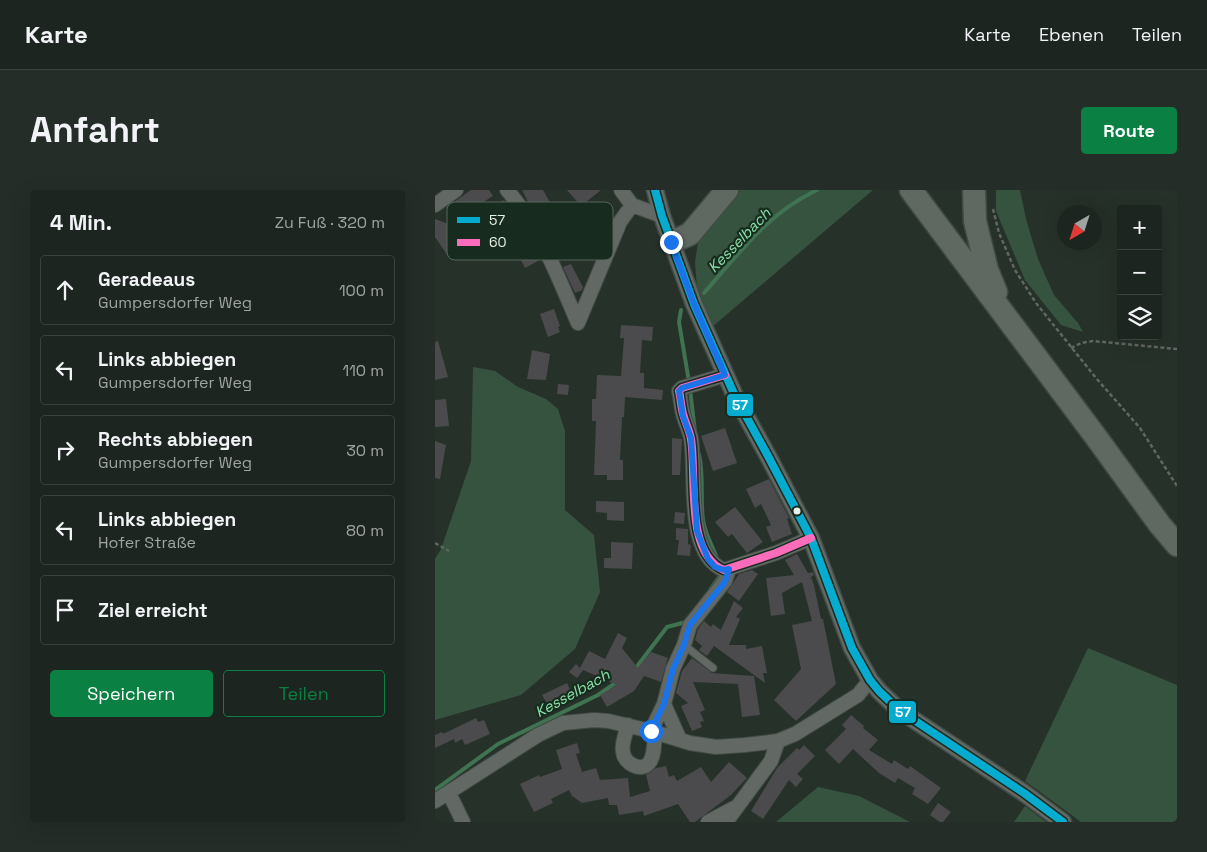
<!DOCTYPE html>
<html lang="de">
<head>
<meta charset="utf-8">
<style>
	body { margin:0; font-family:"Space Grotesk",sans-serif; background:#252d28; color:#f1f3f6 }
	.controls { position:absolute; right:15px; top:15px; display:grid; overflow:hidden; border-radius:5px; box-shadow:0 5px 20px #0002 }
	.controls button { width:45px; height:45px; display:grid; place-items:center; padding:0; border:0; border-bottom:1px solid #3a423d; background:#1c251f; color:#f1f3f6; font:25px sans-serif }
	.compass { position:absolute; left:622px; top:15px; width:45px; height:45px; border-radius:50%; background:#1c251f; box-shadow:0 5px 20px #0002; rotate:219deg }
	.stop { position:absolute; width:15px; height:15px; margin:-11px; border:4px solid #1a73e8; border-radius:50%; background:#fff }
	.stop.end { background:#1a73e8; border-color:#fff; box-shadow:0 1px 5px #0008 }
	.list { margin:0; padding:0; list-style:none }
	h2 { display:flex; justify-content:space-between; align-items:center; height:65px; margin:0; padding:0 20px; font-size:21px }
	h2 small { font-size:16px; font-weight:400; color:#a0a5a4 }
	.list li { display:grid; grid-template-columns:32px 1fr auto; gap:15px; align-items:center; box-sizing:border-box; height:70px; margin:0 10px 10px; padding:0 10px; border:1px solid #3a423d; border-radius:5px }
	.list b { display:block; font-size:19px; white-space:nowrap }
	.list p { margin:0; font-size:16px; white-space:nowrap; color:#a0a5a4 }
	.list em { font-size:16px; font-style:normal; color:#a0a5a4 }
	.actions { display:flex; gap:10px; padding:15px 20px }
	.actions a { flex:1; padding:11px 0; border:1px solid #0b8043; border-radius:5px; text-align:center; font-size:18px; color:#0b8043 }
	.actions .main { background:#0b8043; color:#fff }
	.icon { flex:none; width:28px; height:28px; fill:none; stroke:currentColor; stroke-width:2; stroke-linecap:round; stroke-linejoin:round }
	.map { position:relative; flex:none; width:742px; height:632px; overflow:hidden; border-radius:5px }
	header { display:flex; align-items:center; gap:30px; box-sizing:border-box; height:70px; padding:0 25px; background:#1c251f; border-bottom:1px solid #3a423d }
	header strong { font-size:24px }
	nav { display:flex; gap:28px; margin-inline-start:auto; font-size:18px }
	.intro { display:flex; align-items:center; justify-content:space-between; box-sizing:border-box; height:120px; padding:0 30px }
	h1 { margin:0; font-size:35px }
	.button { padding:12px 22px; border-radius:5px; background:#0b8043; color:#fff; font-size:18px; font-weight:700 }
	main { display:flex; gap:30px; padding:0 30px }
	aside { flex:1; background:#1c251f; border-radius:5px; box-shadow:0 5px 20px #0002 }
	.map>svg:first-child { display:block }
</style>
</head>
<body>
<header>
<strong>Karte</strong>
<nav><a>Karte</a><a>Ebenen</a><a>Teilen</a></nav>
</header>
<div class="intro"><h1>Anfahrt</h1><a class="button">Route</a></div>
<main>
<aside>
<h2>4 Min.<small>Zu Fuß · 320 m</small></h2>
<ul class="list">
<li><svg class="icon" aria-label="ahead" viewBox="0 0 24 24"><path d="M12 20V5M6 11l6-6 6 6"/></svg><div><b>Geradeaus</b><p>Gumpersdorfer Weg</p></div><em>100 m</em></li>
<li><svg class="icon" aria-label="left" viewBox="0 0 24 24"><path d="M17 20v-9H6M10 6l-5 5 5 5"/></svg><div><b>Links abbiegen</b><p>Gumpersdorfer Weg</p></div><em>110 m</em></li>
<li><svg class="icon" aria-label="right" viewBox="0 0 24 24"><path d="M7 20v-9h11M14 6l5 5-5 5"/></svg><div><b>Rechts abbiegen</b><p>Gumpersdorfer Weg</p></div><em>30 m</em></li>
<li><svg class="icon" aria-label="left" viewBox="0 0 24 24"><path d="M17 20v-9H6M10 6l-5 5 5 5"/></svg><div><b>Links abbiegen</b><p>Hofer Straße</p></div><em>80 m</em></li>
<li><svg class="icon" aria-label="arrive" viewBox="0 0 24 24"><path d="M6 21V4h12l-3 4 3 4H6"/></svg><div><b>Ziel erreicht</b></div></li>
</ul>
<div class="actions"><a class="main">Speichern</a><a>Teilen</a></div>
</aside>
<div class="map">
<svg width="742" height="632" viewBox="0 0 742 632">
	<rect width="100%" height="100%" fill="#263129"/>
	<path fill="#36533f" d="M 300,0 L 438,0 L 277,137 L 262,99 L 260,72 L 263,52 L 273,31 Z
		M 561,0 L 585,0 L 591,29 L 603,69 L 619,105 L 643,133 L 648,142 L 626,135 L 590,90 L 561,21 Z
		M 38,177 L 60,181 L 83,197 L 111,209 L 123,219 L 130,241 L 130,320 L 159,345 L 165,402 L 140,459 L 86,505 L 0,530 L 0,369 L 6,359 L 36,271 Z
		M 653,458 L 742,495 L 742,632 L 646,632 L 590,591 Z
		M 383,597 L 424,606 L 475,632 L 341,632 Z
		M 590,616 L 611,632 L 579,632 Z"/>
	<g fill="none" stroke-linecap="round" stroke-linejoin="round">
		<path stroke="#3f7352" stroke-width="4" d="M 269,103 C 305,62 332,24 382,0
			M 246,120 L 244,132 L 254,192
			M 255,199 L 260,242
			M 264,264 C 269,286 265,308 268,330 C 270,344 278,357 283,371
			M 275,400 L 285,386 L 285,383
			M 200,479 L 232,437 L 251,432 L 253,430
			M 0,600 L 63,554 L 163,505 L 182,492"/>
	</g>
	<path fill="#4b4b4d" d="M 36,0 L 54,0 L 58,6 L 42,16 L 41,14 L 20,28 L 12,17 Z
		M 87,0 L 108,0 L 122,25 L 120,26 L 136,52 L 122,59 L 112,41 L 114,40 L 99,13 L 95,16 Z
		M 132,0 L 166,0 L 146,16 Z
		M 69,10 L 79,26 L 66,34 L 56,17 Z
		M 0,29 L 19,36 L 30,52 L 26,56 L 28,60 L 15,69 L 0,47 Z
		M 98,61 L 103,71 L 90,78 L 85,68 Z
		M 136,74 L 148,97 L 147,100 L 140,103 L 128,77 Z
		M 119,119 L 125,136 L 123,137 L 125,142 L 113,147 L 105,124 Z
		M 186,135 L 218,137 L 217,151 L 207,150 L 205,183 L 209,183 L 209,198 L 228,200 L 227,210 L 190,207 L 189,227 L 187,227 L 185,270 L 188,270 L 188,290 L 172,290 L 172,285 L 159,285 L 161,231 L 157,231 L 157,209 L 161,209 L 162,185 L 186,186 L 189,148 L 185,148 Z
		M 3,151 L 13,187 L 0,190 L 0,152 Z
		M 97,160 L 115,164 L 111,190 L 92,189 Z
		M 123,194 L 134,195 L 133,205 L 122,204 Z
		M 11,209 L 14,236 L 0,237 L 0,210 Z
		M 290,238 L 302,273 L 278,281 L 266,246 Z
		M 237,248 L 247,249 L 245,285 L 237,285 Z
		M 0,251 L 11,255 L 5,289 L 0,288 Z
		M 334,289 L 354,328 L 352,329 L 357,344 L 337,352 L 331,337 L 336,335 L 326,314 L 320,318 L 311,299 Z
		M 161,311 L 189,312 L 189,331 L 172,330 L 172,323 L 161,322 Z
		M 300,317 L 328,352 L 312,363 L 297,344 L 293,347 L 280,332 Z
		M 240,322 L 250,323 L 249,334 L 239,333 Z
		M 241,338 L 253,339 L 253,354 L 256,355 L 255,366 L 242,365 L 244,350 L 241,350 Z
		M 176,352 L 198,353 L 197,379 L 169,378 L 169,368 L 176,368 Z
		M 362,364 L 373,383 L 378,382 L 379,385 L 376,387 L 379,395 L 386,429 L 388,429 L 401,494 L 361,531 L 339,510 L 366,479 L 357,435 L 377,431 L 367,392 L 347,403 L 350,424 L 336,426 L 331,388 L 359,385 L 350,370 Z
		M 317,380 L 323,384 L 304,411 L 292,402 L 304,384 Z
		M 299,411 L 308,418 L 301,427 L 305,429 L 294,455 L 311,455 L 311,459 L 327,456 L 332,483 L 328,483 L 330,493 L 279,456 L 272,466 L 264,460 L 267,456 L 260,450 L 263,439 L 269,431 L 276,437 L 278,434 L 286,440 Z
		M 183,443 L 192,448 L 187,458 L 203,478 L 216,462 L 233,468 L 226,492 L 209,486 L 199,501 L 172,517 L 165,505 L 182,495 L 148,480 L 142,488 L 134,482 L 141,474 L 145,478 L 154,461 L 170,469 Z
		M 257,468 L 277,483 L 319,486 L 325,525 L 307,527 L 303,494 L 258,492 L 270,520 L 265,522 L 269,531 L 265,532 L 267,537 L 257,541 L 246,516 L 253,513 L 241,503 L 247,481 Z
		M 132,493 L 138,506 L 114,517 L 107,505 Z
		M 416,525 L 429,536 L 428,538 L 443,550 L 434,560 L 457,574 L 459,570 L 473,579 L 475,576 L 506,598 L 493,614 L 477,604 L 480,598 L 463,588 L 460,593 L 444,583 L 418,559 L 404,574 L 390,560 L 411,539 L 407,535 Z
		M 41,528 L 43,532 L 49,530 L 55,544 L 30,555 L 27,549 L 20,553 L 19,549 L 0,558 L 0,545 L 7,542 L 8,544 Z
		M 142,553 L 145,563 L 141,564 L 147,582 L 161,578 L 165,590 L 193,588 L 195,607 L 215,601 L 211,585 L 221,578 L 231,576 L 234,587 L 239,585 L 242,591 L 266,577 L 276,592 L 294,572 L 312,588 L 296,605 L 260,632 L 255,632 L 243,614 L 209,626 L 208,621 L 184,625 L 182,615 L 174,615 L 173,608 L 147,613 L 137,606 L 134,600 L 116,609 L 118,613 L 99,622 L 85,594 L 104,585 L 105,587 L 127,579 L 121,560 Z
		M 369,555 L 380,566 L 362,584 L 368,589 L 361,597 L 354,590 L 328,629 L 316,621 L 342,578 L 362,558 L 364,560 Z
		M 503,613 L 516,622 L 508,632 L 505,632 L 495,625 Z"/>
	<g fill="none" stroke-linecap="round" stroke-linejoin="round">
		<defs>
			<path id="service" d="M 249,455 L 278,478"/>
			<path id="minor" d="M 72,0 C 105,38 123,87 143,133
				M 186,0 L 197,15 L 227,26
				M 0,15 L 21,0
				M 143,133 L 185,32 L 197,15
				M 290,185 L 247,198 L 244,201 C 246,209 246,219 249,227 C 251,234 255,242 256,249 C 262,284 249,364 289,380 L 341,363 L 376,348
				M 229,514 L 245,550
				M 193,535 C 191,543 186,554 188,562 C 189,573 206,583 214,573 C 220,566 219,551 220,542
				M 216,541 L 229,514 L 238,479 L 249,455 L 255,435 L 290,391 L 294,379
				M 14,603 L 28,632
				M 0,611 L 103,545 L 128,533 L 159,530 L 173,531 L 216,541 L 255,553 L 281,557 L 310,555 L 343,551 L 360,544 L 423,505 L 435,490
				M 273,632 L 299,618
				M 291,632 L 336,571 L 343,551"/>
			<path id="tertiary" d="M 220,0 L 227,26 L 259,114 L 300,206 L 333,266 L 376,348 L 417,458 L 435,490 L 444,501 L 464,520 L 589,603 L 628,632"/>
			<path id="trunk" d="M 476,0 L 661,247 L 725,335 L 742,355
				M 539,0 L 540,31 L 552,80 L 561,102
				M 237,52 L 255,44 L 292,0"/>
		</defs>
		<use href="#service" stroke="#424b45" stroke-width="9"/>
		<use href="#minor" stroke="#424b45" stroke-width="16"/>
		<use href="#tertiary" stroke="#424b45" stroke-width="19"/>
		<use href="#trunk" stroke="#424b45" stroke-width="25"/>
		<path stroke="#606762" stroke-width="2.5" stroke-dasharray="4 2.5" stroke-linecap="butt" d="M 558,19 L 564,43 L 580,80 L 601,113 L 661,188 L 705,238 L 742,296
			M 636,158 L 646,153 L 658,151 L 742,159
			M 0,353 L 14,361"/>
		<use href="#service" stroke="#626864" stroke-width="7"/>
		<use href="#minor" stroke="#626864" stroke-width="14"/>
		<use href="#tertiary" stroke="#626864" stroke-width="16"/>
		<use href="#trunk" stroke="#606862" stroke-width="22"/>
		<defs>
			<path id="bus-1" d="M 220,0 L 227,26 L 259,114 L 300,206 L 333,266 L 376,348 L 417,458 L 435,490 L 444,501 L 464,520 L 589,603 L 628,632"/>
			<path id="bus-2" d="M 290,185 L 247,198 L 244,201 C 246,209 246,219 249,227 C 251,234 255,242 256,249 C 262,284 249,364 289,380 L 341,363 L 376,348"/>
		</defs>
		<use href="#bus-1" stroke="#182b1f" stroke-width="11"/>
		<use href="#bus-2" stroke="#182b1f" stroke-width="11"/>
		<use href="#bus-1" stroke="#06acd0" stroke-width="8"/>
		<use href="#bus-2" stroke="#fb6dba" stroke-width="8"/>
	</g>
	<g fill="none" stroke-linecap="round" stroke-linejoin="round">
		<path stroke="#1a73e8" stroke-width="6" d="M 216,541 L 229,514 L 238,479 L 249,455 L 255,435 L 290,392 L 294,379 L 289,380 L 280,377 L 273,369 L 262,341 L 256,248 L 248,226 L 244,201 L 247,198 L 290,185 L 259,114 L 236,52"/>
	</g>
	<circle fill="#e7f3ea" stroke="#182b1f" stroke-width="2" cx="362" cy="321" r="4.5"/>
	<g text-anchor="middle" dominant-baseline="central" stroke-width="4.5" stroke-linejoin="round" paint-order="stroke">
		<g font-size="15" font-style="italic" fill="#8ce1a9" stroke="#182b1f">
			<text transform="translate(304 50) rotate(-46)">Kesselbach</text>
			<text transform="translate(137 503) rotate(-29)">Kesselbach</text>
		</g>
	</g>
	<rect x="12" y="12" width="166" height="58" rx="8" fill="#182b1f" stroke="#56675c" stroke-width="1"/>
	<rect x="22" y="27" width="23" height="6" fill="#06acd0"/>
	<rect x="22" y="49" width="23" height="7" fill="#fb6dba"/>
	<g font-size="14" fill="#e7f3ea">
		<text x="54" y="35">57</text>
		<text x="54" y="57">60</text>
	</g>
	<g stroke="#182b1f" stroke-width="2">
		<rect x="291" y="203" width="28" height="24" rx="5" fill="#06acd0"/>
		<rect x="453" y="510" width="29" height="24" rx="5" fill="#06acd0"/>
	</g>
	<g font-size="14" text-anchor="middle" font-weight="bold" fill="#fff">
		<text x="305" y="220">57</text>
		<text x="468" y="527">57</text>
	</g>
</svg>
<div class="controls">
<button>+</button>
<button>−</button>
<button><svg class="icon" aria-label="layers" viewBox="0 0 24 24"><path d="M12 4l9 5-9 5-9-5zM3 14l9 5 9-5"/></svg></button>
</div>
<svg class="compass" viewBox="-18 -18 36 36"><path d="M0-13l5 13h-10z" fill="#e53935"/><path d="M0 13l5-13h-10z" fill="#a0a5a4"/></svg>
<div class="stop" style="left:216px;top:541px"></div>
<div class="stop end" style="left:236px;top:52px"></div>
</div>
</main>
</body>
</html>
